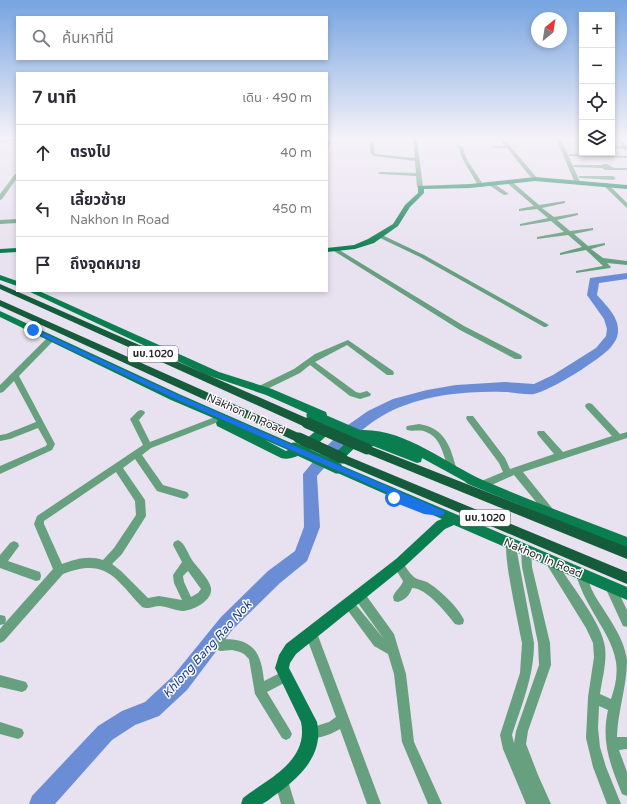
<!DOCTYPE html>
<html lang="th">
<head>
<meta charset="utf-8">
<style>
	body { margin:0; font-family:"Varela Round","Noto Sans Thai",sans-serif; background:#f7f7f7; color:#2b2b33 }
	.controls { position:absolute; right:12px; top:12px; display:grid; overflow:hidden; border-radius:0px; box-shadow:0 2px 6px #0003 }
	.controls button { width:36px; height:36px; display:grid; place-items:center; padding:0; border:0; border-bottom:1px solid #e1e1e2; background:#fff; color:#2b2b33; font:20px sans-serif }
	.compass { position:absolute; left:531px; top:12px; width:36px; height:36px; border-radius:50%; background:#fff; box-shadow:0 2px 6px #0003; rotate:30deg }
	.stop { position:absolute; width:12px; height:12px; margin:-9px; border:3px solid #1a73e8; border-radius:50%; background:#fff }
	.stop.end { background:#1a73e8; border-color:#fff; box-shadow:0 1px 4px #0008 }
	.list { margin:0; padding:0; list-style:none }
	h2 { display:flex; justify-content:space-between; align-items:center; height:52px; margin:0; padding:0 16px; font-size:17px }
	h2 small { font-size:13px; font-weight:400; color:#7c7c81 }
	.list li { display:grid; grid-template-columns:26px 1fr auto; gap:12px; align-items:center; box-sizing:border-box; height:56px; padding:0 16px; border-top:1px solid #e1e1e2 }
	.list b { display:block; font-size:15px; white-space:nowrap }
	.list p { margin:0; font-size:13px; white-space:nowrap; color:#7c7c81 }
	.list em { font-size:13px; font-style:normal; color:#7c7c81 }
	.icon { flex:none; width:22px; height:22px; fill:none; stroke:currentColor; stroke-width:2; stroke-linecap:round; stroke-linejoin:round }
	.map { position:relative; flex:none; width:627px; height:804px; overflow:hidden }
	.search { position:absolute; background:#fff; box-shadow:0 2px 6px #0003; left:16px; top:16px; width:312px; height:44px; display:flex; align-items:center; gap:10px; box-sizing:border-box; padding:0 14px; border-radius:0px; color:#7c7c81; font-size:15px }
	.panel { position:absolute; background:#fff; box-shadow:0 2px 6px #0003; left:16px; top:72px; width:312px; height:220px; border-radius:0px }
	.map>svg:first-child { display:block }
</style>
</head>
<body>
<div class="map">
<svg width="627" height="804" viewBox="0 0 627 804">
	<rect width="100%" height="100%" fill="#e8e1ef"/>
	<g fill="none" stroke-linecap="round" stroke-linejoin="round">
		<path fill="#6b8dd6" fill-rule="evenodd" d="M 17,138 L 17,140 L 0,143 L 0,141 Z"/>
		<path fill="#6b8dd6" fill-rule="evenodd" d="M 465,138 L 513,138 L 510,140 L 468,140 Z
			M 627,273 L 627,279 L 599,283 L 597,295 C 605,304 619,317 618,331 C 618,337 615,342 611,347 C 601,359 550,391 534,394 C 524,395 514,392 504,392 C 471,391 434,394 403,406 C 367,419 342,448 317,476 L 320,527 L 307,561 L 280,583 L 233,629 L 187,690 L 159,716 L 135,725 L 112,740 L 55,804 L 29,804 L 32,796 L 98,726 L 122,711 L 145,702 L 173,676 L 221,617 L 268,571 L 295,551 L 304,527 L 303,474 L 322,451 L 348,425 L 368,411 L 393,399 L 427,390 L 456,385 L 505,382 L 534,384 L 553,375 L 596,348 L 606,336 L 607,329 L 604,319 L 587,295 L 590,278 Z"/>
		<path fill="#66a07e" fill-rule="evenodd" d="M 327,138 L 331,138 L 329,148 L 327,149 Z
			M 413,138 L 417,139 L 423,187 L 420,189 L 417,187 L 416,176 L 380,174 L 378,173 L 380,172 L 416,173 L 415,161 L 374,156 L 370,153 L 370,143 L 372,142 L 374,143 L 375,154 L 415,158 Z
			M 556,138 L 560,138 L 568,155 L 570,154 L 627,156 L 627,158 L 570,156 L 568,155 L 580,182 L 575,183 Z
			M 617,138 L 621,138 L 627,147 L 627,151 L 624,149 L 612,148 L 612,146 L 622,146 Z
			M 502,141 L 506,141 L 537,178 L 537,180 L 533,180 L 507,148 L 494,148 L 492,147 L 494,146 L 505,146 L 502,142 Z
			M 458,145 L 462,146 L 466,158 L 484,186 L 483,187 L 479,187 L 462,158 Z
			M 603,164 L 607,164 L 614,168 L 627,168 L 627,170 L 605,170 L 602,168 L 575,167 L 573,166 L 575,165 L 602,165 Z
			M 15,174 L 17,174 L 17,178 L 2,199 L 0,200 L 0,194 Z
			M 579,176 L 613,176 L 616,178 L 613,180 L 581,178 L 579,178 Z
			M 506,180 L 510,180 L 539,205 L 565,201 L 565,203 L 542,208 L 554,217 L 578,213 L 578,215 L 557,220 L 570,231 L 593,228 L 593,230 L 574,234 L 588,246 L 605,243 L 605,245 L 591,249 L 603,258 L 627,261 L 627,265 L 607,263 L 611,267 L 610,268 L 576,273 L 576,271 L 603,266 L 586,250 L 560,255 L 560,253 L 582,247 L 568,235 L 537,239 L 537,237 L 564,232 L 551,221 L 520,226 L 520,224 L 548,218 L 537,209 L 519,211 L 519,209 L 534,206 L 506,182 Z
			M 489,183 L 493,183 L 509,194 L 504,195 L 489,185 Z
			M 603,183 L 607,183 L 627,203 L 627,208 L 603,185 Z
			M 17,219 L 17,223 L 0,224 L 0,220 Z
			M 380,234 L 424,255 L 549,325 L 546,327 L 544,327 L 420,257 L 378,237 L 377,236 Z
			M 336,248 L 464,326 L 521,355 L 522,357 L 521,359 L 515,359 L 460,330 L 334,251 L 333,250 Z
			M 49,336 L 52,336 L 56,338 L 19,376 L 55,444 L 52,450 L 0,474 L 0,466 L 46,446 L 47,444 L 38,428 L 10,439 L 0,441 L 0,435 L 6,434 L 36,422 L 14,381 L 3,392 L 0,393 L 0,385 Z
			M 348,340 L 393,371 L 394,373 L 393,375 L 387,375 L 347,345 L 315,362 L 356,392 L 360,393 L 367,391 L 371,394 L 370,396 L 360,399 L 350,396 L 310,365 L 300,373 L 263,391 L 260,392 L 256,389 L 257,387 L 294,369 L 315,354 Z
			M 589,403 L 592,404 L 620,434 L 627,432 L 627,438 L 523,472 L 552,508 L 554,511 L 552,514 L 549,515 L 546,514 L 514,475 L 485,488 L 482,489 L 479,488 L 477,485 L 479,482 L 503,472 L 499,463 L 467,420 L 466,418 L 467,416 L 473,416 L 505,458 L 510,469 L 554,454 L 538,435 L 537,433 L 538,431 L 544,431 L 563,452 L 612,436 L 586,408 L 585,406 L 586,404 Z
			M 141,410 L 144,411 L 145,413 L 139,420 L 150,442 L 215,417 L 218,418 L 219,420 L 218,422 L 151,448 L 142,455 L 163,485 L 187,492 L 189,495 L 187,498 L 184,499 L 157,491 L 135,459 L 123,468 L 145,500 L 146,516 L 122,554 L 112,564 L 121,571 L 148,598 L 159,596 L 182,600 L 174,583 L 173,575 L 182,562 L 173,545 L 174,542 L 178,540 C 185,543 188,554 192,560 C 197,567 210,580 211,588 C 213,601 192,611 182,611 C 174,610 168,607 160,606 C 153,606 149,610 142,607 C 115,578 106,557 63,574 L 4,641 L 0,643 L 0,629 L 4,624 L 0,625 L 0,615 L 5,616 L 6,620 L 5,623 L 53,569 L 34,524 L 37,516 L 143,445 L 130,419 L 138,411 ZM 116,472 L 135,501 L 136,515 L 114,548 L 103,560 C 89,555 75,559 62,564 L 44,524 L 44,521 ZM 188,571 L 201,589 L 198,593 L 191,597 L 184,582 L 183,576 Z
			M 419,424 C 444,428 450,445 456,467 L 455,470 L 452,471 L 449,470 C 443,456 442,438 426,432 C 420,429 413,432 407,430 L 406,428 L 407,426 Z
			M 511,539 L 515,541 L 534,643 C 534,676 522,704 512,735 L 514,743 L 516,731 L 539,665 L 538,643 L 522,567 L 521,550 L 522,547 L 526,545 L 530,547 L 531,550 L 532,567 L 550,643 L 551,665 L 528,731 L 526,744 L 538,775 L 551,804 L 526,804 L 503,749 L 500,735 L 520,673 L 522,643 C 519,626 502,552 507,541 Z
			M 14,541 L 18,543 L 19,546 L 8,561 L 40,572 L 41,576 L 40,580 L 36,581 L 0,568 L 0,555 L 10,543 Z
			M 551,557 L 555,559 C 568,582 602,622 605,647 C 607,663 602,679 600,694 L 611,699 C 615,687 618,675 616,662 C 613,643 602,628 593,612 C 586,600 580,588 576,575 L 577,572 L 581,570 L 585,572 C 588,579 590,587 594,594 C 606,615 624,636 627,660 C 627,686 618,710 617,736 L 617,737 L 627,737 L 627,749 L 619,750 L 627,772 L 627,796 L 622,794 C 610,764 601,742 608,710 L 599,706 L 598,728 L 600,747 L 606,767 L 621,804 L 607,804 L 593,767 L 586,738 L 588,697 L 594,657 L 593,643 L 586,628 L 547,565 L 546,562 L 547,559 Z
			M 398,560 C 405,563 407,571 413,576 C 415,579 422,580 427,582 C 439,589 459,608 464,620 L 463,624 L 459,625 L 455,624 C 446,613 427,588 412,588 C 410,595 405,600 398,602 L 394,601 L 393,597 C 395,590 401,588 403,581 L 393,565 L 394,562 Z
			M 610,582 L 614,583 L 627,610 L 627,627 L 623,626 L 605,587 L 606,583 Z
			M 359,590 L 363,591 L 394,634 L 406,674 L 414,742 L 442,804 L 428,804 L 402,742 L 394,674 L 388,654 L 374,646 L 343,604 L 344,600 L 348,599 L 352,600 L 384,639 L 355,599 L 354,595 L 355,591 Z
			M 311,627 L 315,629 L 317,633 L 381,804 L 367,804 L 340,729 C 332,734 315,741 307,737 L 305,733 L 307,729 L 329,722 L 336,717 L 305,633 L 307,629 Z
			M 220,639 C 252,638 261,650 264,681 L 286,670 L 290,672 L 292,676 L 290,680 L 267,692 L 290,730 L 292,734 L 290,738 L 286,740 L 282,738 L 255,694 L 249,659 L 244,654 L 240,652 L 232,650 L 220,651 L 216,649 L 214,645 L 216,641 Z
			M 0,675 L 26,682 L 28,686 L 26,690 L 22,692 L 0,687 Z
			M 0,722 L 22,729 L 24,733 L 22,737 L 18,739 L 0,734 Z
			M 281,772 L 286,774 L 295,804 L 281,804 L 274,779 L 276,774 Z"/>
		<path fill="#0a7e4e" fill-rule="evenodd" d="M 535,177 L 627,185 L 627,189 L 535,181 L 470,188 L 424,189 L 424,193 L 410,207 L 398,226 L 374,243 L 355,249 L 327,252 L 327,248 L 354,245 L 368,239 L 393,224 L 405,205 L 418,193 L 418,186 L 470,184 Z
			M 17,248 L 17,252 L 0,253 L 0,249 Z
			M 0,275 L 17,281 L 17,286 L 0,280 Z
			M 28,291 L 39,291 L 219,372 L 272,389 L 326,412 L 327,415 L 326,418 L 318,418 L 266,395 L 207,375 Z
			M 0,311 L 179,394 L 298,446 L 325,423 L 333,423 L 334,426 C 327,439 297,463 281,458 L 217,426 L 216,423 L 218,420 L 171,400 L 0,317 ZM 265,440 L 288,450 L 286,451 Z
			M 362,430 C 406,429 446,464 485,481 C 531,501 580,519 627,537 L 627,549 L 468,484 L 464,481 L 422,458 L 421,462 L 417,463 L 368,444 L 367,441 L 368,438 L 365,438 L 338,464 L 627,587 L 627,600 L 454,525 L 445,529 L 404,567 L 296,654 L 290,663 L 289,668 L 317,722 C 324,754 301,776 278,793 C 273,796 267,802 262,804 C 257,804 247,804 241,804 L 243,798 C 269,778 309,761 301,722 L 275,668 L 279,655 L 286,644 L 396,559 L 437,521 L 442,519 L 333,471 L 332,466 L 329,465 L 327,462 L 329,459 L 358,431 Z"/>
		<path fill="#145c3a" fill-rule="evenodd" d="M 0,284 L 311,420 L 312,423 L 311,426 L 303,426 L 0,289 Z
			M 0,300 L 303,435 L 304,438 L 303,441 L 295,441 L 0,306 Z
			M 367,445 L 627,547 L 627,559 L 363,452 L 362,449 L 363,446 Z
			M 342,454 L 627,572 L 627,584 L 338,461 L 337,458 L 338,455 Z"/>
		<path stroke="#0a7e4e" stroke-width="11" d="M 312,415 L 372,441
			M 294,448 L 337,468"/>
		<path stroke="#145c3a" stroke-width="11" d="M 307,423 L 367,449
			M 299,438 L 342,458"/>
	</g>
	<linearGradient id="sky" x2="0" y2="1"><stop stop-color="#76a4e1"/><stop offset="0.55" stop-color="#f5f2f8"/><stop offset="1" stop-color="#f5f2f8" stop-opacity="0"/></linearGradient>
	<rect width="627" height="251" fill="url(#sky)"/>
	<path fill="#1a73e8" d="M 33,328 L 178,395 L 444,511 L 445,513 L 441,516 L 424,514 L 391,501 L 390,498 L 393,495 L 173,398 L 31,331 L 30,330 Z"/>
	<g text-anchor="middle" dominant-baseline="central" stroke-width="3" stroke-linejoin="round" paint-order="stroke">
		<g fill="#fff" stroke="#6b696d" stroke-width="1">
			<rect x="128" y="346" width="50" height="16" rx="3"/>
			<rect x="460" y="510" width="50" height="16" rx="3"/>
		</g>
		<g font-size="10" font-weight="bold" fill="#2b292e">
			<text x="153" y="354">นบ.1020</text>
			<text x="485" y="518">นบ.1020</text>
		</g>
		<g font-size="11" fill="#2b292e" stroke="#fff">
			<text transform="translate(246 414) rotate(24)">Nakhon In Road</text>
			<text transform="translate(543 558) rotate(23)">Nakhon In Road</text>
		</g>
		<g font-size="12" font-style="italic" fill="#1a3b90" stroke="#fff">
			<text transform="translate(207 649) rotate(-48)">Khlong Bang Rao Nok</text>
		</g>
	</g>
</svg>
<div class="controls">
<button>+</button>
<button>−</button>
<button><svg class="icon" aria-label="locate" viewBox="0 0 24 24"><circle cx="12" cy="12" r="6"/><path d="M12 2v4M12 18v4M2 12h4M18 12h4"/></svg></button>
<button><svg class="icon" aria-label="layers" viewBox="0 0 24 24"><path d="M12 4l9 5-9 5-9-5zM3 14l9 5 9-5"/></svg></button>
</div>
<svg class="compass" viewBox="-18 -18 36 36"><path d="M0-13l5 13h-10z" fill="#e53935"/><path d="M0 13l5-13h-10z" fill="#7c7c81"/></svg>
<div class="stop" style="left:394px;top:498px"></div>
<div class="stop end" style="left:33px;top:330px"></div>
<div class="search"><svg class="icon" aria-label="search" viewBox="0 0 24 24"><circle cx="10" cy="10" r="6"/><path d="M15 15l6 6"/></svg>ค้นหาที่นี่</div>
<section class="panel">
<h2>7 นาที<small>เดิน · 490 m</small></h2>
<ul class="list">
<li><svg class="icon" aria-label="ahead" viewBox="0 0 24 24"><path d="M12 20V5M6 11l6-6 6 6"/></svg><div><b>ตรงไป</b></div><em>40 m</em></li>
<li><svg class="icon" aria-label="left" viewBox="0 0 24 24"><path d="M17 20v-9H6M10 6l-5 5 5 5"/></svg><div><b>เลี้ยวซ้าย</b><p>Nakhon In Road</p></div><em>450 m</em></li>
<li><svg class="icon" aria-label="arrive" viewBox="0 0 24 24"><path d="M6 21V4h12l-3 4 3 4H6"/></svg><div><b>ถึงจุดหมาย</b></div></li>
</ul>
</section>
</div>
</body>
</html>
